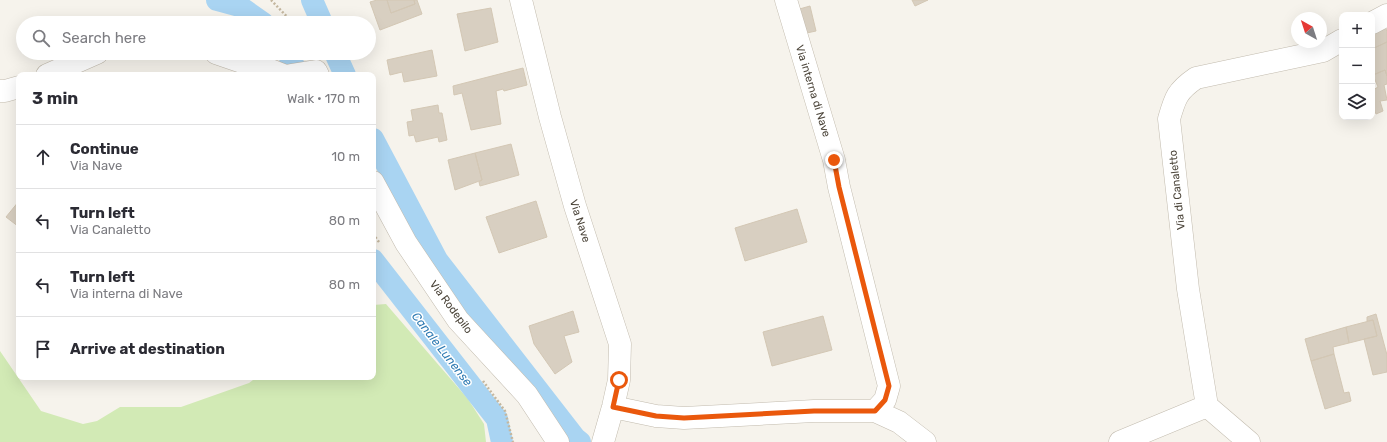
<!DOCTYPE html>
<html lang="en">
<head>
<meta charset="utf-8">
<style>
	body { margin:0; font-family:Rubik,sans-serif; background:#f7f7f7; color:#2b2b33 }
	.controls { position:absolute; right:12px; top:12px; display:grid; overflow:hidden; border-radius:8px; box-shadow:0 4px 16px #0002 }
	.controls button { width:36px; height:36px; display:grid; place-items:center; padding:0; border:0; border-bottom:1px solid #e1e1e2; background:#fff; color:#2b2b33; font:20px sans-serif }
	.compass { position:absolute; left:1291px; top:12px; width:36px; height:36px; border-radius:50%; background:#fff; box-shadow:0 4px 16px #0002; rotate:321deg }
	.stop { position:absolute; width:12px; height:12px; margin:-9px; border:3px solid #ea580c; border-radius:50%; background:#fff }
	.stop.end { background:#ea580c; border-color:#fff; box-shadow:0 1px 4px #0008 }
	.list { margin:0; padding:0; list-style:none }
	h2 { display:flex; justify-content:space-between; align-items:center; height:52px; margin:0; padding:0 16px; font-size:17px }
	h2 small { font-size:13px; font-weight:400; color:#7c7c81 }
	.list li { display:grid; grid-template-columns:26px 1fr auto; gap:12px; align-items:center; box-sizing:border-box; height:64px; padding:0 16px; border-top:1px solid #e1e1e2 }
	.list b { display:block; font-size:15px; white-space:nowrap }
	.list p { margin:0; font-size:13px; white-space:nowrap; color:#7c7c81 }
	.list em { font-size:13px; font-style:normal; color:#7c7c81 }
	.icon { flex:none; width:22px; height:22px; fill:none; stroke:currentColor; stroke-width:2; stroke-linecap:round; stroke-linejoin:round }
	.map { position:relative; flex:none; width:1387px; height:442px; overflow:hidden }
	.search { position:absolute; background:#fff; box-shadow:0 4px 16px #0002; left:16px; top:16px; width:360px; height:44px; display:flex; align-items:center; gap:10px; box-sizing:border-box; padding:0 14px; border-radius:22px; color:#7c7c81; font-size:15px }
	.panel { position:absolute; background:#fff; box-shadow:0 4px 16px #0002; left:16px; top:72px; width:360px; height:308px; border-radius:8px }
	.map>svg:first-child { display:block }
</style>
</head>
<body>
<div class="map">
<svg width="1387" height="442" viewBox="0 0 1387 442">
	<rect width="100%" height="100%" fill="#f6f3ec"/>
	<path fill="#d2eab5" d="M 386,304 L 468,399 L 484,424 L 486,442 L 0,442 L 0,351 L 41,411 L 83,424 L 97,421 L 120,407 L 181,407 L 249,383 L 257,377 L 373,377 L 373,305 Z"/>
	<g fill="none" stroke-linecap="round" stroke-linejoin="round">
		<path stroke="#a9d4f2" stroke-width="22" d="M 217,0 L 239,6 L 263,23
			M 312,0 L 322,23
			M 288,53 L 298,75
			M 335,53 L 345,75
			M 373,139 L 437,260 L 575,438 L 580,442
			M 373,260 L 497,419 L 502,442"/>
	</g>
	<path fill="#d8cfc1" stroke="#d3c7b4" d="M 377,0 L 387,0 L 391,13 L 415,4 L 414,0 L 417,0 L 422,14 L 380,30 L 370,2 Z
		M 387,0 L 414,0 L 415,4 L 391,13 Z
		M 912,0 L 928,0 L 915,6 Z
		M 810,6 L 816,31 L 802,34 L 796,10 Z
		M 491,8 L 498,42 L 465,51 L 457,14 Z
		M 1385,25 L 1387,32 L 1387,42 L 1372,49 L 1372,34 Z
		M 1387,42 L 1387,76 L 1385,70 L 1373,75 L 1372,72 L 1372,49 Z
		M 432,50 L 437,76 L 404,82 L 402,72 L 390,75 L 387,60 Z
		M 523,68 L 527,85 L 504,91 L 503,89 L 496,91 L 501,124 L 471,130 L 462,93 L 454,95 L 453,86 Z
		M 1385,70 L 1387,76 L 1387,84 L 1384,85 L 1387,100 L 1380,101 L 1383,111 L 1376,114 L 1372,102 L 1372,100 L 1374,98 L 1373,90 L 1378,87 L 1373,75 Z
		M 438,105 L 439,113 L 442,113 L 447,140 L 439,142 L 438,137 L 416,142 L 414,135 L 409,136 L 407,122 L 413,121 L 411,110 Z
		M 511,144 L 519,175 L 480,186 L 479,182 L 482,180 L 475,153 Z
		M 475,153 L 482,180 L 455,190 L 448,160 Z
		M 19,201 L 19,227 L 6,217 Z
		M 536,201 L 547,237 L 499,253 L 486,217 Z
		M 797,209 L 807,242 L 745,261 L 735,228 Z
		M 573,311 L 579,332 L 564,336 L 572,362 L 555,374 L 534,344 L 529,326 Z
		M 1376,314 L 1387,355 L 1387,372 L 1373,375 L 1364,339 L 1377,336 L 1373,320 L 1367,321 L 1367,317 Z
		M 823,316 L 832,350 L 772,366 L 763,332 Z
		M 1373,320 L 1377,336 L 1349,343 L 1346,327 Z
		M 1346,327 L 1349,343 L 1333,347 L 1334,354 L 1311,361 L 1305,339 Z
		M 1334,354 L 1344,393 L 1349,392 L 1351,401 L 1325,409 L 1311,361 Z"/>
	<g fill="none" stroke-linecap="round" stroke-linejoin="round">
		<defs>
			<path id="minor" d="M 521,0 L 550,117 L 575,206 L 620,344 L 619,380 L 613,407 L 603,442
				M 786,0 L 834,160 L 839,187 L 889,386 L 885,400 L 875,411
				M 1372,23 L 1387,15
				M 216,53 L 251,65 L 260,66 L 283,75
				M 47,75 L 97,53
				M 291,75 L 316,71 L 318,75
				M 0,91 L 5,91 L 19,87
				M 373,182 L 406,243 L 458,320 L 527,395 L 558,442
				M 613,407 L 656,416 L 684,418 L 814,411 L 875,411 L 899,422 L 925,442
				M 1120,442 L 1207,406
				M 1249,442 L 1207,406 L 1188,289 L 1169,119 C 1175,98 1177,91 1196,78 L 1323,51 L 1342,40"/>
		</defs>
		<use href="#minor" stroke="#c2bbae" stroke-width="23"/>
		<path stroke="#c4b79f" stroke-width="2.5" stroke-dasharray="2 2" stroke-linecap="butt" d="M 271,0 L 293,23
			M 373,234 L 379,242
			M 483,381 L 505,411 L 513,442"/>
		<use href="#minor" stroke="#fff" stroke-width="22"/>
	</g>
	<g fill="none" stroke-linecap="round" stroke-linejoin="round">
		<path stroke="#ea580c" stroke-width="5" d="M 619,380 L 613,407 L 656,416 L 684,418 L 814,411 L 875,411 L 885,400 L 889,386 L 839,187 L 834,160"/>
	</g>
	<g text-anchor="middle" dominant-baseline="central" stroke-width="3" stroke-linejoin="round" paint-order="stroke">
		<g font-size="11" fill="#4b4439" stroke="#fff">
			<text transform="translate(813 91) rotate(73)">Via interna di Nave</text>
			<text transform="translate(1177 190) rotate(-96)">Via di Canaletto</text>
			<text transform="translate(580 221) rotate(72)">Via Nave</text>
			<text transform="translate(451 307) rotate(53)">Via Rodepilo</text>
		</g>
		<g font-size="12" font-style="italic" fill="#2e7ab2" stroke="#fff">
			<text transform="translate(442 349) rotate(52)">Canale Lunense</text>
		</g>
	</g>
</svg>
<div class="controls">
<button>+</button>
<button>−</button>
<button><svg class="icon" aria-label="layers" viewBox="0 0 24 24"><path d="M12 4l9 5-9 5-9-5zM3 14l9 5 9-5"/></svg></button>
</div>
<svg class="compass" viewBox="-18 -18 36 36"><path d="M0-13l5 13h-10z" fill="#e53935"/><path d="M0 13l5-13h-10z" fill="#7c7c81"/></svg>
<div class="stop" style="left:619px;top:380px"></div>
<div class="stop end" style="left:834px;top:160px"></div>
<div class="search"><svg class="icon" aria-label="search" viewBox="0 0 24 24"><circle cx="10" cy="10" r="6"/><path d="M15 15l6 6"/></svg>Search here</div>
<section class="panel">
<h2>3 min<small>Walk · 170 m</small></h2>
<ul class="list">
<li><svg class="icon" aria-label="ahead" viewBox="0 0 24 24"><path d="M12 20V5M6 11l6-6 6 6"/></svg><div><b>Continue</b><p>Via Nave</p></div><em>10 m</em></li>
<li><svg class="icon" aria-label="left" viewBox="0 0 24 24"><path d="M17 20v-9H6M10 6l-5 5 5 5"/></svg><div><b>Turn left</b><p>Via Canaletto</p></div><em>80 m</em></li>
<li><svg class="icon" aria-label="left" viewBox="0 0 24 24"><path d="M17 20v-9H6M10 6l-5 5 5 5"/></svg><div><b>Turn left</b><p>Via interna di Nave</p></div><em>80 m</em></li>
<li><svg class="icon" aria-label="arrive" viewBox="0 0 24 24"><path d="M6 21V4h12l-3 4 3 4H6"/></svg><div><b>Arrive at destination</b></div></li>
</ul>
</section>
</div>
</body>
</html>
